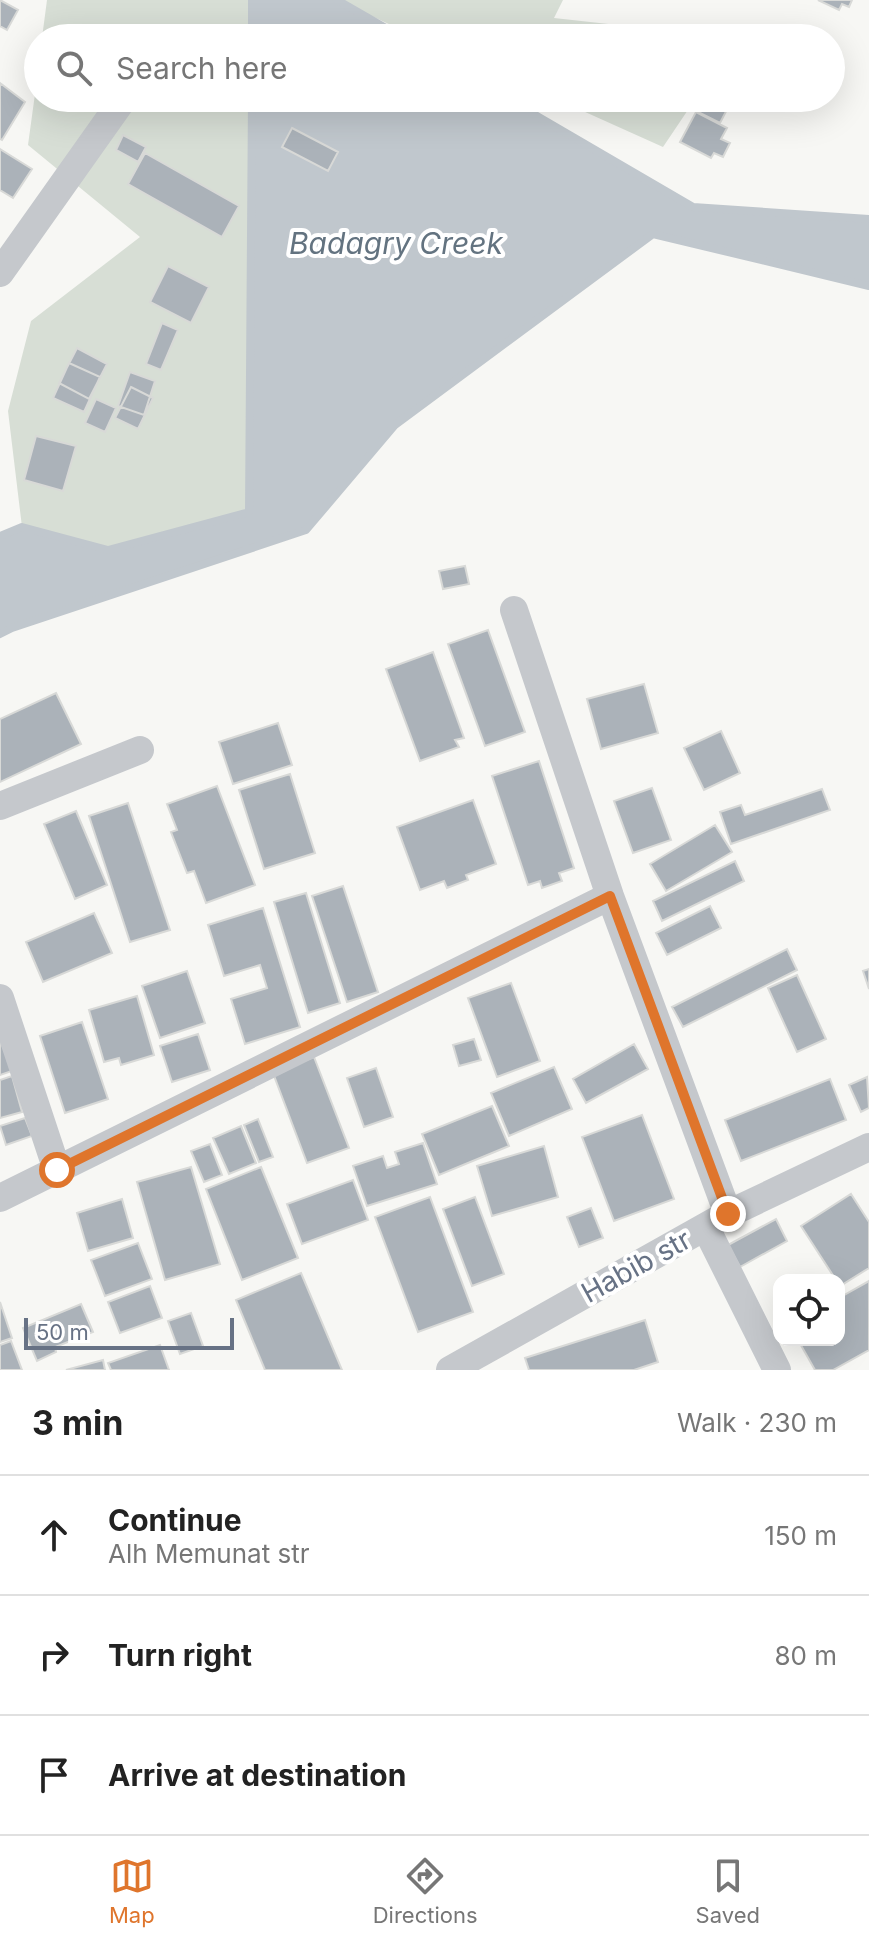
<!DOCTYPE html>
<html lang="en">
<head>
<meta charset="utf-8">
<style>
	body { margin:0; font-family:Inter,sans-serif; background:#f2f2f2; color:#222 }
	.controls { position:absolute; right:24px; bottom:24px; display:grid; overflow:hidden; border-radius:16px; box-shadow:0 8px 32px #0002 }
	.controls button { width:72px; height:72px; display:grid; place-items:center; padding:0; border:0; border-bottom:2px solid #e0e0e0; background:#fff; color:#222; font:40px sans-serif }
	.scale { position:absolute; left:24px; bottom:20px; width:210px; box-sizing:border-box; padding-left:8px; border:4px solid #677285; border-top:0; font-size:22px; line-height:28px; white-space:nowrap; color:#677285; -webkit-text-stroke:6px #fff; paint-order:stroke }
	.stop { position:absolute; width:24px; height:24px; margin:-18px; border:6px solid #df752c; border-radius:50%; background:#fff }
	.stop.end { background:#df752c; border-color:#fff; box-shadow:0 2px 8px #0008 }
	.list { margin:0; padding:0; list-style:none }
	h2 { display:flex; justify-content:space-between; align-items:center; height:104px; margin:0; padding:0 32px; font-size:34px }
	h2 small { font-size:26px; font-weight:400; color:#767676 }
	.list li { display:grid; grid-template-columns:52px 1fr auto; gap:24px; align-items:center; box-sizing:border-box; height:120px; padding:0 32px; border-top:2px solid #e0e0e0 }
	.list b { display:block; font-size:30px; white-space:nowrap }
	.list p { margin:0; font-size:26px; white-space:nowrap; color:#767676 }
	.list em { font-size:26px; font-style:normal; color:#767676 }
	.icon { flex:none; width:44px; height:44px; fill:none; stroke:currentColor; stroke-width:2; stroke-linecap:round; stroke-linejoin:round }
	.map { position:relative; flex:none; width:869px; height:1370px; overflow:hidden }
	.search { position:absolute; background:#fff; box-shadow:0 8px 32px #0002; left:24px; right:24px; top:24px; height:88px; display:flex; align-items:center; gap:20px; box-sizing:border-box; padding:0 28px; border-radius:44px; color:#767676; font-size:30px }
	.sheet { height:464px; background:#fff }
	nav { display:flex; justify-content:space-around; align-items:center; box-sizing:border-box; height:112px; border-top:2px solid #e0e0e0; background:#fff; font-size:22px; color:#767676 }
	nav a { display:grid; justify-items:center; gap:4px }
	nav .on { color:#df752c }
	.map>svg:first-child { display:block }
</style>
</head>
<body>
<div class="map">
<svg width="869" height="1370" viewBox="0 0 869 1370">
	<rect width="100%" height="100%" fill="#f7f7f4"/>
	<path fill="#d7ded5" d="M 47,0 L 252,0 L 252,38 L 42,38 Z
		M 337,0 L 563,0 L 554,18 L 735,38 L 419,38 Z
		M 38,72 L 38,98 L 252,98 L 249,512 L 108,550 L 22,527 L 8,411 L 31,321 L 140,237 L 28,145 Z
		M 554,98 L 696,98 L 663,147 Z"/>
	<path fill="#c0c7cd" d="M 252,0 L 337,0 L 403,38 L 252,38 Z
		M 252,98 L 506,98 L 693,207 L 869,219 L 869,286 L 653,234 L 395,425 L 306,530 L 12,628 L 0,634 L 0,536 L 22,527 L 108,550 L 249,512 Z"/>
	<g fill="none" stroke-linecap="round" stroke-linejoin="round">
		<path stroke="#c0c7cd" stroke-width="8" d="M 337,0 L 403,38
			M 252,38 L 252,0
			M 506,98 L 693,207 L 869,219
			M 0,536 L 22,527 L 108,550 L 249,512 L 252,98
			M 0,634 L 12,628 L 306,530 L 395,425 L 653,234 L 869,286"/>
	</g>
	<path fill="#abb2b9" stroke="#d8d9d7" stroke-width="2" d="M 0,0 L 18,10 L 7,30 L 0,26 Z
		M 818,0 L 852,0 L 849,7 L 842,4 L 839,10 Z
		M 0,83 L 25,102 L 2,140 L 0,139 Z
		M 705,98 L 733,98 L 720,123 L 698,112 Z
		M 696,112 L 727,128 L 721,139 L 730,143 L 723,157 L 714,153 L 711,158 L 680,142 Z
		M 292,128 L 338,152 L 328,171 L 282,147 Z
		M 123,135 L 146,147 L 138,162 L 116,150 Z
		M 0,149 L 32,169 L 13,198 L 0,190 Z
		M 145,153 L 239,206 L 222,237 L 128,184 Z
		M 168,266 L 209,287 L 191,323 L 150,302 Z
		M 162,323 L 178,330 L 161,370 L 146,364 Z
		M 77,348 L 107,364 L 89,399 L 59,383 Z
		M 69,363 L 100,377 L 84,412 L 53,398 Z
		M 130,372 L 155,381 L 144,415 L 118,406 Z
		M 131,387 L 153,398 L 138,429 L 115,418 Z
		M 96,399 L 116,408 L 105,432 L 85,423 Z
		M 36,436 L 76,446 L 63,491 L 24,480 Z
		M 465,566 L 469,584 L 443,589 L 439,571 Z
		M 488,630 L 525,732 L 485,746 L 448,644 Z
		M 433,652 L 464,738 L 455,740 L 459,747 L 420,761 L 386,669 Z
		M 644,684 L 658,733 L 601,749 L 587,699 Z
		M 56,693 L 81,744 L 0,782 L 0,719 Z
		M 278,723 L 292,765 L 233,784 L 219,742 Z
		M 721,731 L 740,773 L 704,790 L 684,748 Z
		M 539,761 L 574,868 L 559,873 L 562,881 L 542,888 L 540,881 L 528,885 L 492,776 Z
		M 290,774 L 315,853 L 264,869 L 239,790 Z
		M 217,786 L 255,885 L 206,903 L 194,871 L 187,873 L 171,832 L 177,830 L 167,804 Z
		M 652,788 L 671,840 L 633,853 L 614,801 Z
		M 822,789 L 830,810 L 731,844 L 720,812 L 741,805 L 745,815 Z
		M 473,800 L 496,864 L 466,875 L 468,880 L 447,888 L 444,881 L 420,890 L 397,827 Z
		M 128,803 L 170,930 L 130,942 L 89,816 Z
		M 76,811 L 107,885 L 75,899 L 44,824 Z
		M 715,825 L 732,852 L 666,891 L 650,864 Z
		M 735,861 L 744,881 L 662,921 L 653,901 Z
		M 343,886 L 378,992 L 347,1002 L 312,896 Z
		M 306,893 L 340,1003 L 308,1013 L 274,902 Z
		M 710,906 L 721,928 L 667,955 L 656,933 Z
		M 263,908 L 300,1027 L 245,1044 L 231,999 L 267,988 L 260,965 L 224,976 L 208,925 Z
		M 94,913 L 112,953 L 43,982 L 26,942 Z
		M 787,949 L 797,970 L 683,1027 L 672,1007 Z
		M 869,969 L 869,989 L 863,971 Z
		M 187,971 L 205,1023 L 160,1038 L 142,986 Z
		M 797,975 L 826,1039 L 797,1052 L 768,988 Z
		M 511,983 L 540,1061 L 497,1077 L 468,998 Z
		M 137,996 L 154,1055 L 121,1065 L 119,1058 L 104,1062 L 89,1010 Z
		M 82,1022 L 108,1099 L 65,1113 L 40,1036 Z
		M 198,1034 L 210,1070 L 172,1082 L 160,1046 Z
		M 0,1039 L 12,1071 L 0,1075 Z
		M 474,1039 L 481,1060 L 459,1066 L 453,1045 Z
		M 634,1044 L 648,1069 L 586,1103 L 573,1079 Z
		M 314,1057 L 349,1148 L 307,1163 L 273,1073 Z
		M 554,1067 L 572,1109 L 509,1136 L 491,1093 Z
		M 376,1068 L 393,1117 L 364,1127 L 347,1078 Z
		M 12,1076 L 22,1112 L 0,1118 L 0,1080 Z
		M 867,1077 L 869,1108 L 861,1112 L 849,1085 Z
		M 830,1079 L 846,1120 L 741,1161 L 725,1120 Z
		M 492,1106 L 509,1146 L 439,1175 L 422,1134 Z
		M 642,1115 L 674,1199 L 614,1221 L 582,1137 Z
		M 25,1118 L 32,1136 L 6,1145 L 0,1126 Z
		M 258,1119 L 273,1157 L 259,1162 L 244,1125 Z
		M 241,1126 L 256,1163 L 229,1174 L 213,1138 Z
		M 423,1143 L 437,1184 L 367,1206 L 353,1166 L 383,1156 L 387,1168 L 399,1164 L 395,1152 Z
		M 210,1144 L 222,1175 L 204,1182 L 191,1151 Z
		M 544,1146 L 558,1197 L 492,1216 L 477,1166 Z
		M 191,1167 L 220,1264 L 165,1280 L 137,1182 Z
		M 261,1167 L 298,1258 L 242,1280 L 206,1189 Z
		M 353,1180 L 368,1220 L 302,1244 L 287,1204 Z
		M 851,1194 L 869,1222 L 869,1268 L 840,1286 L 839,1280 L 836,1280 L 801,1226 Z
		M 430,1197 L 473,1312 L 418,1332 L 375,1217 Z
		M 475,1197 L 504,1274 L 472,1286 L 443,1209 Z
		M 122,1199 L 133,1238 L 88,1251 L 77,1213 Z
		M 591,1208 L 603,1238 L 579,1247 L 567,1217 Z
		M 776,1219 L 787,1241 L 740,1267 L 728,1245 Z
		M 138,1243 L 152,1279 L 105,1296 L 91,1260 Z
		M 301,1273 L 342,1370 L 265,1370 L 236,1300 Z
		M 869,1281 L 869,1350 L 833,1370 L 815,1370 L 798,1340 L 839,1340 L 839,1298 Z
		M 150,1286 L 162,1318 L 120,1333 L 108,1302 Z
		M 0,1302 L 12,1338 L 0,1342 Z
		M 81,1304 L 93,1332 L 55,1347 L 56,1352 L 37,1361 L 23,1328 Z
		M 191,1313 L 203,1346 L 180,1354 L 168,1321 Z
		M 645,1320 L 658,1362 L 634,1370 L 529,1370 L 525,1358 Z
		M 11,1341 L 22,1370 L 0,1370 L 0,1345 Z
		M 160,1345 L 169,1370 L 111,1370 L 108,1363 Z
		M 103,1360 L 105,1370 L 66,1370 Z"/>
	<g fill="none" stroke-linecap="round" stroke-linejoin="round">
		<path stroke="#c5c8cc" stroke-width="28" d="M 0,273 L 124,98
			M 514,610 L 610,896 L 728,1214
			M 0,806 L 140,750
			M 0,998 L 57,1170
			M 0,1198 L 610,896
			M 706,1228 L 777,1370
			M 450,1370 L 728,1214 L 869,1147"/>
	</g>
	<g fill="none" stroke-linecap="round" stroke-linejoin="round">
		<path stroke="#df752c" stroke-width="10" d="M 57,1170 L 610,896 L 728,1214"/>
	</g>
	<g text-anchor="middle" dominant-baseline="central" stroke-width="8" stroke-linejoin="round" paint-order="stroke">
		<g font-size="28" fill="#677285" stroke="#fff">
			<text transform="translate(636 1266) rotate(-29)">Habib str</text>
		</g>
		<g font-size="30" font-style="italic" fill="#637380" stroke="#fff">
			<text x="396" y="243">Badagry Creek</text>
		</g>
	</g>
</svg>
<div class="controls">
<button><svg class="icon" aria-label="locate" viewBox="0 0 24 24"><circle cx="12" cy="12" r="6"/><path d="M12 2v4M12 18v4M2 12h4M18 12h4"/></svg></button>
</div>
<div class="scale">50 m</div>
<div class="stop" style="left:57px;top:1170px"></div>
<div class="stop end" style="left:728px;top:1214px"></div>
<div class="search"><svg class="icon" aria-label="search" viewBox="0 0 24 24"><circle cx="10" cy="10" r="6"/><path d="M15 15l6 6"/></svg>Search here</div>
</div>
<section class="sheet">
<h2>3 min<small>Walk · 230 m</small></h2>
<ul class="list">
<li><svg class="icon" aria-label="ahead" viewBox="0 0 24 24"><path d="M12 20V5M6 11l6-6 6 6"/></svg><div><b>Continue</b><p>Alh Memunat str</p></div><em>150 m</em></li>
<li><svg class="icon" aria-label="right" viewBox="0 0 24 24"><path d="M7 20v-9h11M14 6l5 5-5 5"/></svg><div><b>Turn right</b></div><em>80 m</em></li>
<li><svg class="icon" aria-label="arrive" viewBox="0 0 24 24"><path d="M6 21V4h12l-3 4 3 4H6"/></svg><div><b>Arrive at destination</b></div></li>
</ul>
</section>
<nav>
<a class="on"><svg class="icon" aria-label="map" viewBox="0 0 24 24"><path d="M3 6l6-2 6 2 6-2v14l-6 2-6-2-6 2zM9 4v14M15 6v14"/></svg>Map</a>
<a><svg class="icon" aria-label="directions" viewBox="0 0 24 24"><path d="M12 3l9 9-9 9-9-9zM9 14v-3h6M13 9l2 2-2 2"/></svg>Directions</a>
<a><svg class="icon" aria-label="saved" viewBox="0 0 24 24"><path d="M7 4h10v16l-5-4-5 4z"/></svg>Saved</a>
</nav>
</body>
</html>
